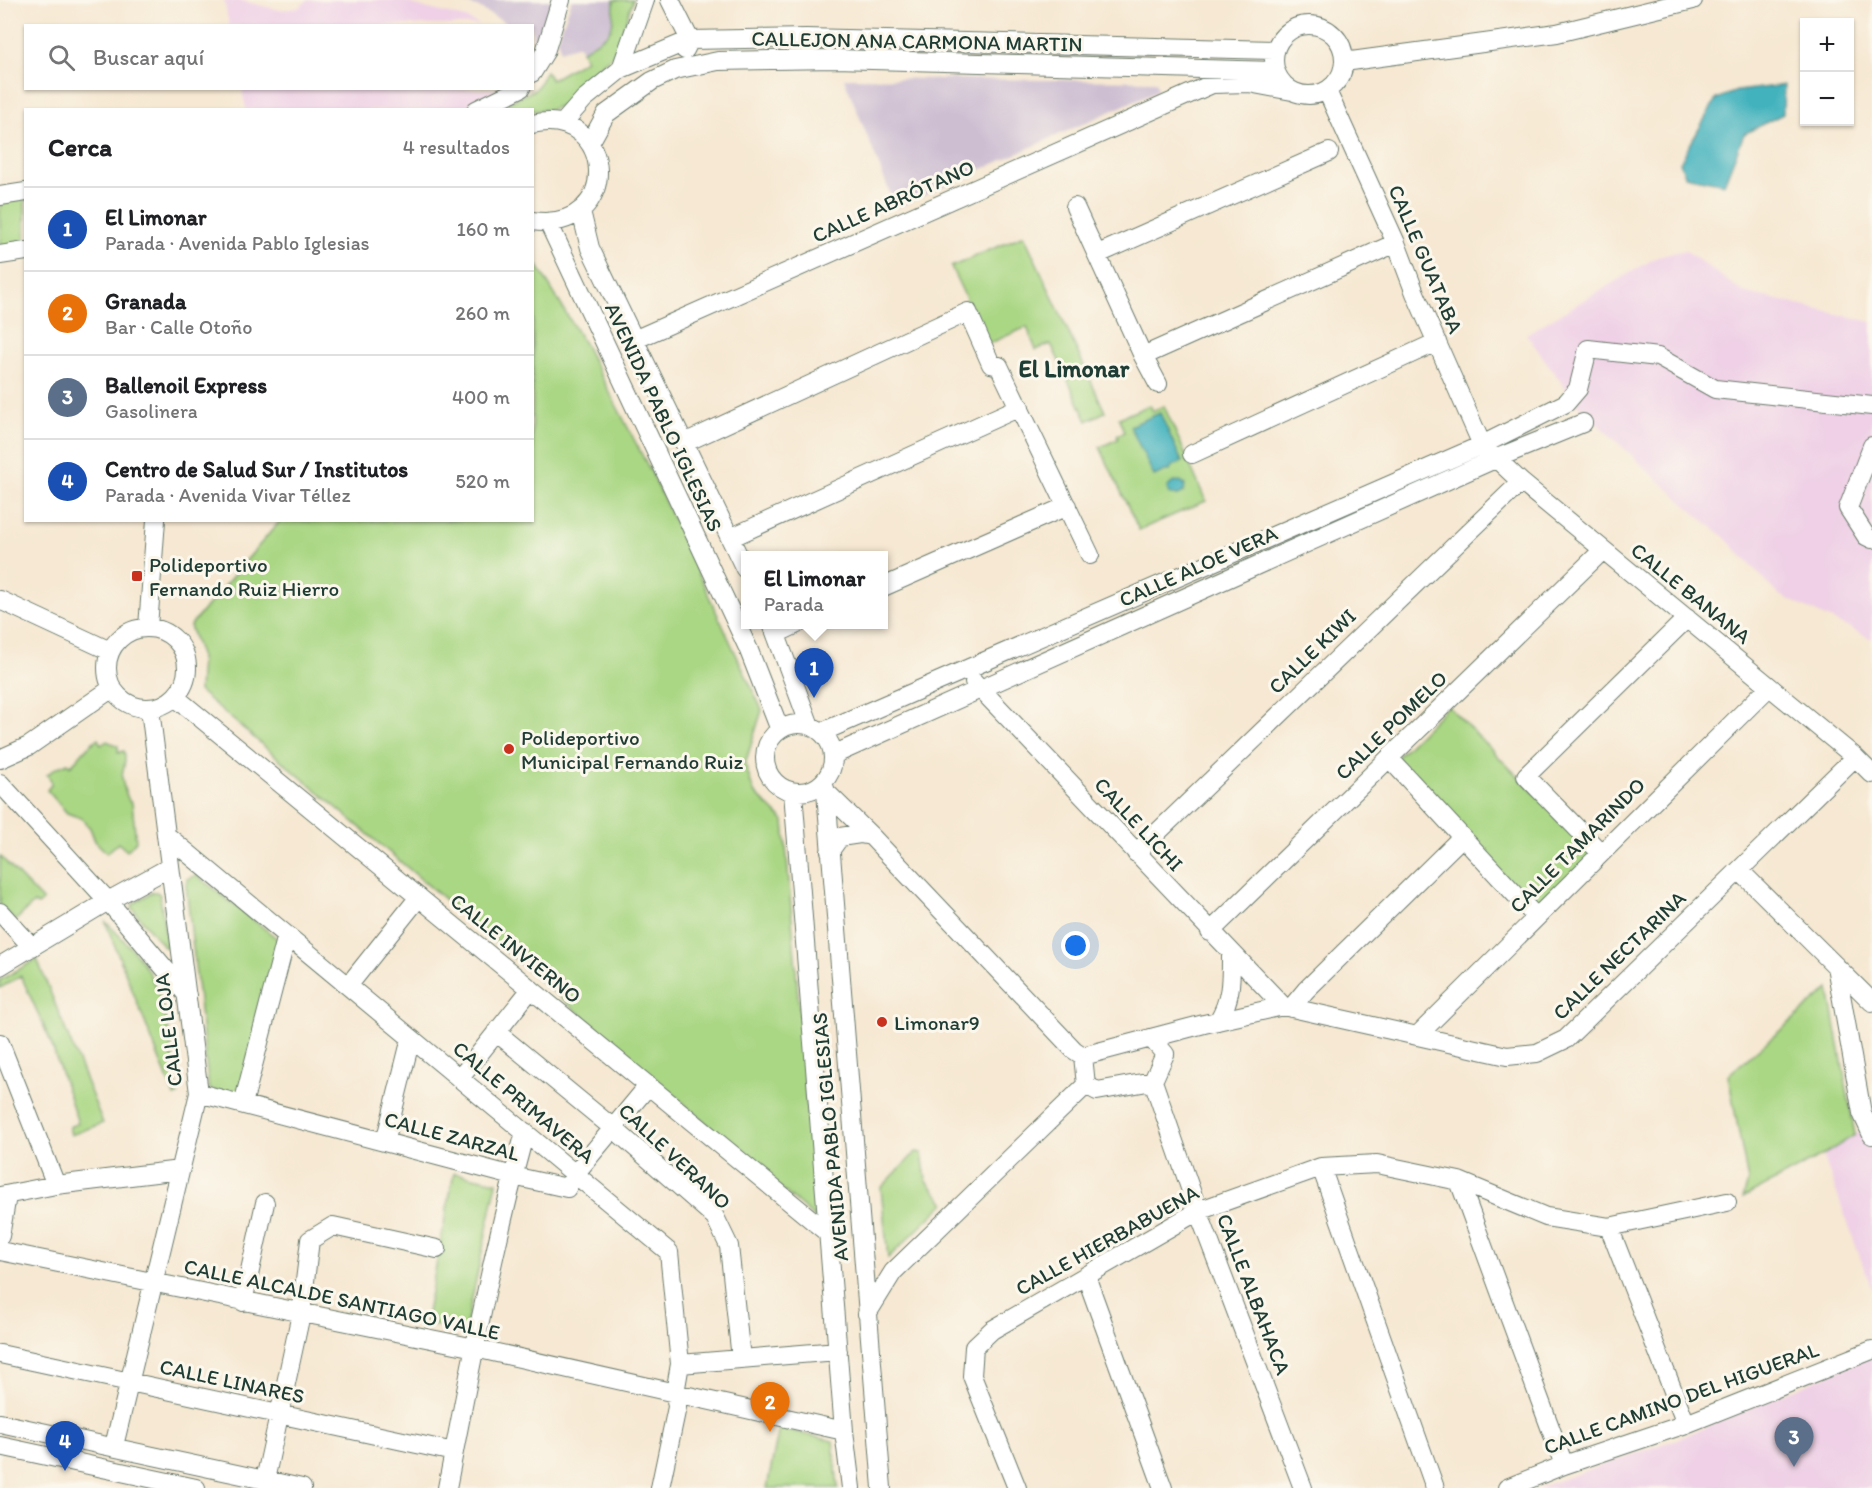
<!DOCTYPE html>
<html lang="es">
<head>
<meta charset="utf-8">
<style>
	body { margin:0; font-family:Itim,sans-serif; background:#f2f2f2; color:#202124 }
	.controls { position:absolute; right:18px; top:18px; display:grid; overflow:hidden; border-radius:0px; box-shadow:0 2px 4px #0004 }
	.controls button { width:54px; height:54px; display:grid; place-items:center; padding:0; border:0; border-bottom:2px solid #e0e0e0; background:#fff; color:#202124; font:30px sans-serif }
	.you { position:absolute; left:1076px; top:946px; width:21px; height:21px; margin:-15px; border:4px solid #fff; border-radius:50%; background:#1a73e8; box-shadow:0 0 0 9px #1a73e833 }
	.badge { display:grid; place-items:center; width:39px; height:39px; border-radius:50%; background:#b45309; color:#fff; font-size:20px; font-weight:700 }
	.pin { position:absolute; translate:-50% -50px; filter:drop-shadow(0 2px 3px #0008) }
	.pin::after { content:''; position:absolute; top:32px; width:21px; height:18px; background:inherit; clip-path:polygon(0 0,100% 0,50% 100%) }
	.popup { position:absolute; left:741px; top:551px; width:147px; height:78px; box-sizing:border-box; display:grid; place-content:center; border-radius:0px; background:#fff; filter:drop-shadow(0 2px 4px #0005); font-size:20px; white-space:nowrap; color:#757577 }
	.popup b { font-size:22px; color:#202124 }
	.popup::after { content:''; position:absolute; left:50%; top:100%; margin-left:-12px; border:12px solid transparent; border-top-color:#fff }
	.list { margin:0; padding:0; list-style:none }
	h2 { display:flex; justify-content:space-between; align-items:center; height:78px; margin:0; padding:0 24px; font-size:26px }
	h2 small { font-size:20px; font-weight:400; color:#757577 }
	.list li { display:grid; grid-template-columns:39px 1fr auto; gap:18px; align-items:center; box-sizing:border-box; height:84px; padding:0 24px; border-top:2px solid #e0e0e0 }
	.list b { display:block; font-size:22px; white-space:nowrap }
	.list p { margin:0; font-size:20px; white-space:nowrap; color:#757577 }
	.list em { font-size:20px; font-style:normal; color:#757577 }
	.icon { flex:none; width:33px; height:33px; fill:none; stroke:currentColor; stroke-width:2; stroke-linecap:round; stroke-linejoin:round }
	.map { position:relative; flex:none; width:1872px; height:1488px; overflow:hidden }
	.search { position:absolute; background:#fff; box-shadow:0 2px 4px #0004; left:24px; top:24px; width:510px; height:66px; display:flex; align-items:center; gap:15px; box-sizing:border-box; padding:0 21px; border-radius:0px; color:#757577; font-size:22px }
	.panel { position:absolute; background:#fff; box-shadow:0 2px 4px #0004; left:24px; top:108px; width:510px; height:414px; border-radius:0px }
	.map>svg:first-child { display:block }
</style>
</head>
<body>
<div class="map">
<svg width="1872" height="1488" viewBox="0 0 1872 1488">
	<rect width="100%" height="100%" fill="#fbf7ec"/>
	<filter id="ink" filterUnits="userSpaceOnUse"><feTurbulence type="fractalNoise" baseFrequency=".0167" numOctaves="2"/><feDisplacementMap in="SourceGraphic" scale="12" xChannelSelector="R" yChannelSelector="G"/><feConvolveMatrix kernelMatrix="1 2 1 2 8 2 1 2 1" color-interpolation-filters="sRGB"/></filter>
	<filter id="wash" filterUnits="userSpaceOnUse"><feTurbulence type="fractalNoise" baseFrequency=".008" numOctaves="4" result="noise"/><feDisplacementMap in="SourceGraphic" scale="24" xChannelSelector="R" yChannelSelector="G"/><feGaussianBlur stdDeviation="1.35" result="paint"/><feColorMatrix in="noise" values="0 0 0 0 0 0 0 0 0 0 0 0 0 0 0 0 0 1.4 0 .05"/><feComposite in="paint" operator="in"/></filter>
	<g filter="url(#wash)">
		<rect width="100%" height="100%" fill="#f6e8d2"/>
		<path fill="#efd0e6" d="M 224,0 L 238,0 L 280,10 L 298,8 L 308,0 L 401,0 L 421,7 L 466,18 L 480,25 L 229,25 Z
			M 242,89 L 506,89 L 458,110 L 246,109 Z
			M 1685,250 L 1743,292 L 1872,322 L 1872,639 L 1779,595 L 1723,536 L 1698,516 L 1581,409 L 1526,334 L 1657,257 Z
			M 1872,1124 L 1872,1290 L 1823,1155 Z
			M 1872,1356 L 1872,1488 L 1537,1488 L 1677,1439 Z"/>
		<path fill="#cdbed2" d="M 454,0 L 555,0 L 543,44 L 533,38 L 532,26 L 510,25 L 477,7 Z
			M 572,0 L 614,0 L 614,24 L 608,34 L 582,51 L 579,45 L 560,51 L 558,38 Z
			M 844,78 L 1156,81 L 1158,90 L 896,208 Z"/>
		<path fill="#aad784" stroke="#648a5c" stroke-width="1.5" d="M 614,0 L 633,0 L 615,53 L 579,83 L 573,95 L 564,104 L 552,109 L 533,111 L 532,110 L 494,110 L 536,89 L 546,71 L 551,80 L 586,60 L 582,51 C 611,32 614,36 614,0 Z
			M 25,196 L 25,247 L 0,252 L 0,201 Z
			M 1024,235 L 1105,412 L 1087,421 L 1051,344 L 1036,350 L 1027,327 L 988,344 L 951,267 Z
			M 533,258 L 585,345 L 652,474 L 762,710 L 745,764 L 754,792 L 784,821 L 816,1219 L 599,1030 L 199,691 L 201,658 L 190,626 L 280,521 L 532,520 Z
			M 1150,405 L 1153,411 L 1164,406 L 1206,501 L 1139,530 L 1100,447 L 1118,439 L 1117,435 L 1124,432 L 1119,418 Z
			M 1448,706 L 1595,854 L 1536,910 L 1395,759 Z
			M 98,739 L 101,745 L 107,741 L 118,746 L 118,753 L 124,751 C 127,763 123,766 122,776 C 122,784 126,794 129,801 L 132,803 L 136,841 L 127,851 L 118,843 L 107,853 L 95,841 L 90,828 L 81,818 L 67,813 L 47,790 L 51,785 L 51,780 L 47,775 L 56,768 L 68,763 L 70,766 C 81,757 85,746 98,739 Z
			M 0,856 L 43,901 L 38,905 L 34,903 L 15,921 L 0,905 Z
			M 196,875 L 279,940 L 239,1097 L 209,1089 L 186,885 L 187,879 Z
			M 152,892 L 157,892 L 160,895 L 167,947 L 164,947 L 132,908 L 133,904 Z
			M 105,921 C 116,932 127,943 137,955 C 168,994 171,1047 178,1095 L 174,1096 Z
			M 37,959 L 103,1123 L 71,1135 L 69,1127 L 78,1123 L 50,1040 L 21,976 L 0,988 L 0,980 Z
			M 1829,989 L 1855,1135 L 1823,1155 L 1743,1198 L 1748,1181 L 1728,1075 Z
			M 916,1152 L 922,1153 L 926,1180 L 945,1203 L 888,1258 L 881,1188 Z
			M 454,1173 L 497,1182 L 465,1331 L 425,1323 Z
			M 779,1428 L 833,1441 L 838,1488 L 767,1488 Z"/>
		<path fill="#43b2bd" stroke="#317878" stroke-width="1.5" d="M 1784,85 L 1783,114 L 1744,134 L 1724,184 L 1685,176 L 1680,162 L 1716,99 L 1737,91 Z
			M 1160,413 L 1182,462 L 1171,467 L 1170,471 L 1165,471 L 1154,476 L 1130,426 Z
			M 1180,481 L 1185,484 L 1184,492 C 1179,495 1174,497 1169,494 L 1167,488 L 1172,483 Z"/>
	</g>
	<g filter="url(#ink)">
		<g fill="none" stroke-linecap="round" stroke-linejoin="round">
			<defs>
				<path id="minor" d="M 670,0 L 690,40 L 685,50
					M1274 60a35 35 0 1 1 70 0a35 35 0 1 1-70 0Z
					M 1344,62 L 1557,33 L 1693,0
					M 621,69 L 645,0
					M 532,73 L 545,52 L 561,0
					M 1327,91 L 1396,243 L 1415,293 L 1482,445 L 1521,482 L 1855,757 L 1872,774
					M 476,110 L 521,88
					M 563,123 L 584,99 L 621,69 L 690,40 L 806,38 L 1274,50
					M 532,124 C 616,105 624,234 532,221
					M 590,143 L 606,114 L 652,81 L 675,70 L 718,61 L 836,59 L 1275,71
					M 0,196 L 26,192
					M 1075,207 L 1143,356 L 1158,384
					M 581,211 L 590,248 L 745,569
					M 549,224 L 748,648 L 780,730
					M 1098,254 L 1329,152
					M 0,255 L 26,251
					M 634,340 L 1212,84 L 1249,83 L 1292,91
					M 1143,356 L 1396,243
					M 684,443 L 968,312 L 991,364 L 999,366 L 1090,555
					M 1872,446 L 1848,508 L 1866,536 L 1872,539
					M 1192,454 L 1437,342
					M 730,538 L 1020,407
					M 883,587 L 1067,506
					M 0,600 L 110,651
					M 772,624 L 810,726
					M 148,627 L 156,520
					M107 668a40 40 0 1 1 80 0a40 40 0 1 1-80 0Z
					M 776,634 L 797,624
					M 974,682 L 1283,1006
					M 175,697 L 829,1234
					M765 758a34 34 0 1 1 68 0a34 34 0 1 1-68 0Z
					M 822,732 L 1482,445 L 1566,403 L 1578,389 L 1588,349 L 1658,357 L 1715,389 L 1872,406
					M 833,755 L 1497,458 L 1583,423
					M 1389,758 L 1536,917
					M 0,759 L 29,746 L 111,689
					M 823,782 L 826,792 L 882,1488
					M 0,783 L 108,901 L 187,995
					M 793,792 L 844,1431 L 851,1488
					M 826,792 L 871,836 L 1074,1050 L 1083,1056
					M 166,835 L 669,1252 L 680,1364 L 675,1393 L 677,1407 L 660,1488
					M 830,851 L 840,837 L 860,834 L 871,836
					M 1136,853 L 1521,482
					M 1601,853 L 1526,776 L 1687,618
					M 1739,870 L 1872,1002
					M 0,912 L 32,947
					M 1210,932 L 1603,550
					M 0,966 L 108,901 L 170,867
					M 1836,966 L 1862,1113 L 1872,1135
					M 348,986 L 419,897
					M 1291,1008 L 1306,990 L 1462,837
					M 1218,1021 C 1232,999 1231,978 1231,953
					M 496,1032 L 613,1128 L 715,1217 L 729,1246 L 741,1359
					M 1417,1036 L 1769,687
					M 1151,1038 L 1165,1054 L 1153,1081 L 1097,1091 L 1086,1085 L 1083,1056 L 1204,1024 L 1283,1006 L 1507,1056 L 1537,1053 L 1566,1039 L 1855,757
					M 0,1043 L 56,1185
					M 460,1078 L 531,989
					M 1153,1081 L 1198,1211 L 1303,1488
					M 199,1093 L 513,1176 L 567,1188 L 575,1174 L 648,1086
					M 243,1104 L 287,935
					M 385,1142 L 411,1038
					M 1321,1167 L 1435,1488
					M 1459,1181 L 1564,1465
					M 0,1196 L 56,1185 L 180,1170
					M 1609,1227 L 1686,1424
					M 0,1236 L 7,1196
					M 0,1251 L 475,1348 L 844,1431
					M 1086,1276 L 1163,1488
					M 243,1302 L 265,1203
					M 867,1314 L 893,1272 L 1086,1085
					M 0,1354 L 454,1452
					M 680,1364 L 838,1351
					M 0,1423 L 302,1488
					M 0,1446 L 196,1488
					M 114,1446 L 199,1093 L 150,709
					M 265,1480 L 301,1314 L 310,1240 L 333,1226 L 437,1249
					M 447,1488 C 470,1369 493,1249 525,1132
					M 1017,1488 L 972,1376 L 974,1347 L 992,1330 L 1198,1211 L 1321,1167 L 1377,1164 L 1459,1181 L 1546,1217 L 1609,1227 L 1727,1202
					M 1507,1488 L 1564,1465 L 1686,1424 L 1872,1350"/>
			</defs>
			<use href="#minor" stroke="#6a796b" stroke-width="20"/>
			<use href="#minor" stroke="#fff" stroke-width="18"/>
		</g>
	</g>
	<g fill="#c8321e" stroke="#fbf7ec" stroke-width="2">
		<rect x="131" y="570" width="12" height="12" rx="3"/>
		<circle cx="509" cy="749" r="6"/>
		<circle cx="882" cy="1022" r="6"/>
	</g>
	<g text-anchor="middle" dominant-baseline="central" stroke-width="6" stroke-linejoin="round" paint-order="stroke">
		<g font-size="21" fill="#1f3d34" stroke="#fbf7ec">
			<text transform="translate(917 41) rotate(1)">CALLEJON ANA CARMONA MARTIN</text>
			<text transform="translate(893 201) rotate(-24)">CALLE ABRÓTANO</text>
			<text transform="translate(1426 259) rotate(67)">CALLE GUATABA</text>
			<text transform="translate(664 417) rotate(65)">AVENIDA PABLO IGLESIAS</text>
			<text transform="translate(1198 566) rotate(-24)">CALLE ALOE VERA</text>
			<text transform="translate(1691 593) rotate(39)">CALLE BANANA</text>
			<text transform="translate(1312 651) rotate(-44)">CALLE KIWI</text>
			<text transform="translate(1391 725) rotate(-44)">CALLE POMELO</text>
			<text transform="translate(1139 824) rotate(47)">CALLE LICHI</text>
			<text transform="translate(1577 845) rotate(-45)">CALLE TAMARINDO</text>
			<text transform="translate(516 948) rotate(39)">CALLE INVIERNO</text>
			<text transform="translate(1619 955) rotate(-44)">CALLE NECTARINA</text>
			<text transform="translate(168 1030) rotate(-97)">CALLE LOJA</text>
			<text transform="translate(524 1102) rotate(40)">CALLE PRIMAVERA</text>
			<text transform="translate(452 1136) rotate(15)">CALLE ZARZAL</text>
			<text transform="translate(830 1137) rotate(-95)">AVENIDA PABLO IGLESIAS</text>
			<text transform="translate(675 1156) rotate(43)">CALLE VERANO</text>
			<text transform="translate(1107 1240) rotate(-29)">CALLE HIERBABUENA</text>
			<text transform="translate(1254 1294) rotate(69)">CALLE ALBAHACA</text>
			<text transform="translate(342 1299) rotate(12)">CALLE ALCALDE SANTIAGO VALLE</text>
			<text transform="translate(232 1381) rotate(12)">CALLE LINARES</text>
			<text transform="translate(1681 1398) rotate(-20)">CALLE CAMINO DEL HIGUERAL</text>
		</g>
		<g font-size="21" fill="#1f3d34" stroke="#fbf7ec" text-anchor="start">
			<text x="149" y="564">Polideportivo<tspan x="149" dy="24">Fernando Ruiz Hierro</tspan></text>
			<text x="521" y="737">Polideportivo<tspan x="521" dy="24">Municipal Fernando Ruiz</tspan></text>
			<text x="894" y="1022">Limonar9</text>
		</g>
		<g font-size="24" font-weight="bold" fill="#1f3d34" stroke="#fbf7ec">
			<text x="1074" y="368">El Limonar</text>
		</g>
	</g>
</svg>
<div class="controls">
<button>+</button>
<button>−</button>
</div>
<div class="you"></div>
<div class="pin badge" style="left:814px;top:698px;background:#1a4fb4">1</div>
<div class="popup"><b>El Limonar</b>Parada</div>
<div class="pin badge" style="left:770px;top:1432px;background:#e8710a">2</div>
<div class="pin badge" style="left:1794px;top:1467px;background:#5c6f8a">3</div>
<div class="pin badge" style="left:65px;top:1471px;background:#1a4fb4">4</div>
<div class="search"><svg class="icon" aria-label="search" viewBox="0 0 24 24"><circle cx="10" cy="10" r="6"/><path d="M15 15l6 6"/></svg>Buscar aquí</div>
<section class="panel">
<h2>Cerca<small>4 resultados</small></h2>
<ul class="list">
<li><span class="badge" style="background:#1a4fb4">1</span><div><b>El Limonar</b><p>Parada · Avenida Pablo Iglesias</p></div><em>160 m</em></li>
<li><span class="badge" style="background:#e8710a">2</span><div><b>Granada</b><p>Bar · Calle Otoño</p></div><em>260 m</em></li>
<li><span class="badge" style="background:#5c6f8a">3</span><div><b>Ballenoil Express</b><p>Gasolinera</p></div><em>400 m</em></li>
<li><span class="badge" style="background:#1a4fb4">4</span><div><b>Centro de Salud Sur / Institutos</b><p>Parada · Avenida Vivar Téllez</p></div><em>520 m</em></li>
</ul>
</section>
</div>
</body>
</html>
